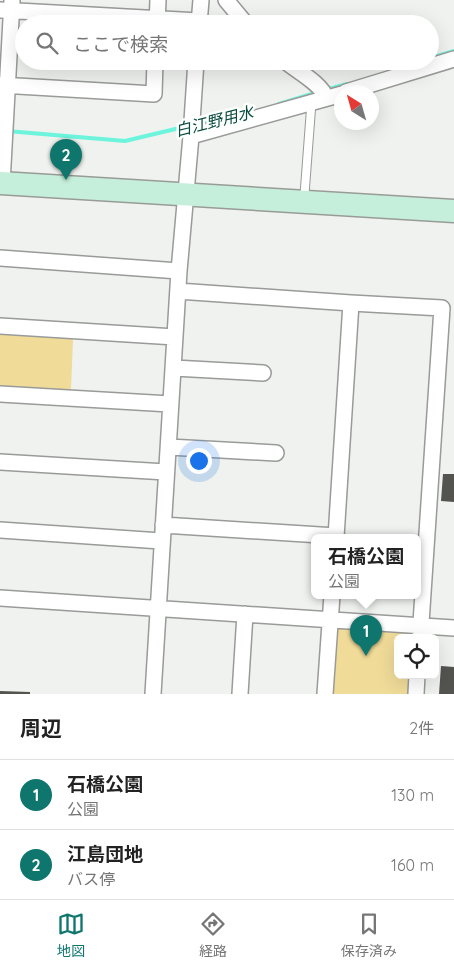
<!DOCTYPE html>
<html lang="ja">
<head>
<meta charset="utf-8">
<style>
	body { margin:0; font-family:Quicksand,"Noto Sans JP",sans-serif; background:#f6f6f6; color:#222 }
	.controls { position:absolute; right:15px; bottom:15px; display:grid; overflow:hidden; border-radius:8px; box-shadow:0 5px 20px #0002 }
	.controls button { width:45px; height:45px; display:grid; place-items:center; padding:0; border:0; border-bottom:1px solid #e0e0e0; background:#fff; color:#222; font:25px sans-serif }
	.compass { position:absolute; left:334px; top:85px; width:45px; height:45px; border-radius:50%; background:#fff; box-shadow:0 5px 20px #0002; rotate:323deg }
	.you { position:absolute; left:198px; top:460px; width:18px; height:18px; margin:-12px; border:4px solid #fff; border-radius:50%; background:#1a73e8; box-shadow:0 0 0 8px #1a73e833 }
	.badge { display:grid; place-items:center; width:32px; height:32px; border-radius:50%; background:#0f766e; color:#fff; font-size:16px; font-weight:700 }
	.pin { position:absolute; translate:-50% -41px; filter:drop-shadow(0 1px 2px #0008) }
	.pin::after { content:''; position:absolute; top:26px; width:18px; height:15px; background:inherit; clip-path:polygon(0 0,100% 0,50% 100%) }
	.popup { position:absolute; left:311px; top:534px; width:110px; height:65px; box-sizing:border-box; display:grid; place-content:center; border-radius:8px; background:#fff; filter:drop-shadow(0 1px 4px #0005); font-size:16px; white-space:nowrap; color:#767676 }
	.popup b { font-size:19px; color:#222 }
	.popup::after { content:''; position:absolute; left:50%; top:100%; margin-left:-10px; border:10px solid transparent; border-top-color:#fff }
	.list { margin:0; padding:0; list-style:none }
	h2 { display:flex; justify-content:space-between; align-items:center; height:65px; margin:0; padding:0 20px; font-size:21px }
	h2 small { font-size:16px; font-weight:400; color:#767676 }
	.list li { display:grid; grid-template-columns:32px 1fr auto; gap:15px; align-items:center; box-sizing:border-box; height:70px; padding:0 20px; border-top:1px solid #e0e0e0 }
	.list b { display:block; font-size:19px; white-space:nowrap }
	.list p { margin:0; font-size:16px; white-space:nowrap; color:#767676 }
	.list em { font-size:16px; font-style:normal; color:#767676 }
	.icon { flex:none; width:28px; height:28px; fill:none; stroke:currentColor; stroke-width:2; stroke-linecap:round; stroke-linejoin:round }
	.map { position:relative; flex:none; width:454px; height:694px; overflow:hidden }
	.search { position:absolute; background:#fff; box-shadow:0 5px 20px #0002; left:15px; right:15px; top:15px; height:55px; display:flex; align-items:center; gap:12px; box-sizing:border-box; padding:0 18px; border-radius:28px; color:#767676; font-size:19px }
	.sheet { height:205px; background:#fff }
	nav { display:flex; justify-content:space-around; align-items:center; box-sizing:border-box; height:70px; border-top:1px solid #e0e0e0; background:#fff; font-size:14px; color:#767676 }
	nav a { display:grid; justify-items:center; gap:2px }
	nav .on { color:#0f766e }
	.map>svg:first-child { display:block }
</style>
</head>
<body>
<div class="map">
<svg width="454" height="694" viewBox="0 0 454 694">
	<rect width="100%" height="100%" fill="#eff2ee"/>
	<path fill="#f0db99" d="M 0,332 L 70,336 L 73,340 L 71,388 L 65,394 L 0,389 Z
		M 343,626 L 412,630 L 415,638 L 398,638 L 398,675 L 412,675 L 411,694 L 331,694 L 335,630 Z"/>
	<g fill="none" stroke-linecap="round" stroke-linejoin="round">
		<path stroke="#6cf4dc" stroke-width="4" d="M 437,56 L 454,51
			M 325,90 L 347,84
			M 279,104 L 318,92
			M 195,124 L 215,122
			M 7,131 L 125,141 L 188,126"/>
	</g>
	<path fill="#53534f" d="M 443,474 L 454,474 L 454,502 L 441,501 Z
		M 441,666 L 454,667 L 454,694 L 439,694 Z
		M 0,691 L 30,692 L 30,694 L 0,694 Z"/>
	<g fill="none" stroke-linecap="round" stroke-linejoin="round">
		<defs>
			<path id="lane" d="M 304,201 L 311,109 L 308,103"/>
			<path id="street" d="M 226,0 L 246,24
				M 0,10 L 199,21
				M 157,24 L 158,0
				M 199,24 L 201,0
				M 285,61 C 297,71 322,84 326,98
				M 0,85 L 154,94 L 155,61
				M 346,92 L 454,59
				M 191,136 L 196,61
				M 2,183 L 12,1
				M 0,258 L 179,271
				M 178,291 L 351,303 L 442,308 L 420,638
				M 0,326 L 175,337
				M 174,368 L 263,373
				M 0,394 L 170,404
				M 169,447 L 276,453
				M 0,462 L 166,472
				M 163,525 L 336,536
				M 0,530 L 161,541
				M 336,537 L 351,303
				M 0,598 L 454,628
				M 153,694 L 179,271 L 191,136 L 342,94
				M 240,694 L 245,614
				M 325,694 L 332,595
				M 416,694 L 417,675"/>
			<path id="secondary" d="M 0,183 L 454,211"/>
		</defs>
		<use href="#lane" stroke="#999b98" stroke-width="10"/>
		<use href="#street" stroke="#999b98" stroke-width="18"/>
		<use href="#secondary" stroke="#999b98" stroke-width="25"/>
		<use href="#lane" stroke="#fff" stroke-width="8"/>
		<use href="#street" stroke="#fff" stroke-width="15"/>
		<use href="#secondary" stroke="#c6efdb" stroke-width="22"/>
	</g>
	<g text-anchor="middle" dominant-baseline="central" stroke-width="5" stroke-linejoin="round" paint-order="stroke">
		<g font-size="16" font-style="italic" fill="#0a493f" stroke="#fcfffb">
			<text transform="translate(214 121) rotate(-14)">白江野用水</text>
		</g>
	</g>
</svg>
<div class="controls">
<button><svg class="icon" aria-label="locate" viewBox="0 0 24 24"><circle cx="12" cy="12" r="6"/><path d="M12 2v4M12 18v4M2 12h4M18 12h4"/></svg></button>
</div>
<svg class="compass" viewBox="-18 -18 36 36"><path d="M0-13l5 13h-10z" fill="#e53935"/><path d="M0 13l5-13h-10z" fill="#767676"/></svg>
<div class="you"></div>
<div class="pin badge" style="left:366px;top:656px">1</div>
<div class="popup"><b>石橋公園</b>公園</div>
<div class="pin badge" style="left:66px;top:180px">2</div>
<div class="search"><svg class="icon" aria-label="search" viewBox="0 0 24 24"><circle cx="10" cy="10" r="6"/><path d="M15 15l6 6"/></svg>ここで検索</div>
</div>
<section class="sheet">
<h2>周辺<small>2件</small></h2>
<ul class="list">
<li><span class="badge">1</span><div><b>石橋公園</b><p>公園</p></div><em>130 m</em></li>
<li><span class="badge">2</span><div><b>江島団地</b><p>バス停</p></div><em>160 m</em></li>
</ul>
</section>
<nav>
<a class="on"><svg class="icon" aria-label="map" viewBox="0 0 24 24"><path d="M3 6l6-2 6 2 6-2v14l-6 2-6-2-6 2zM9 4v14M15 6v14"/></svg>地図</a>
<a><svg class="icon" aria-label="directions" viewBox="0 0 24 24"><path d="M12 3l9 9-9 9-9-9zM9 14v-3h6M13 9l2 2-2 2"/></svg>経路</a>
<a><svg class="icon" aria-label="saved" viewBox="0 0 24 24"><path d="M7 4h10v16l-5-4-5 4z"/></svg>保存済み</a>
</nav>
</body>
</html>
